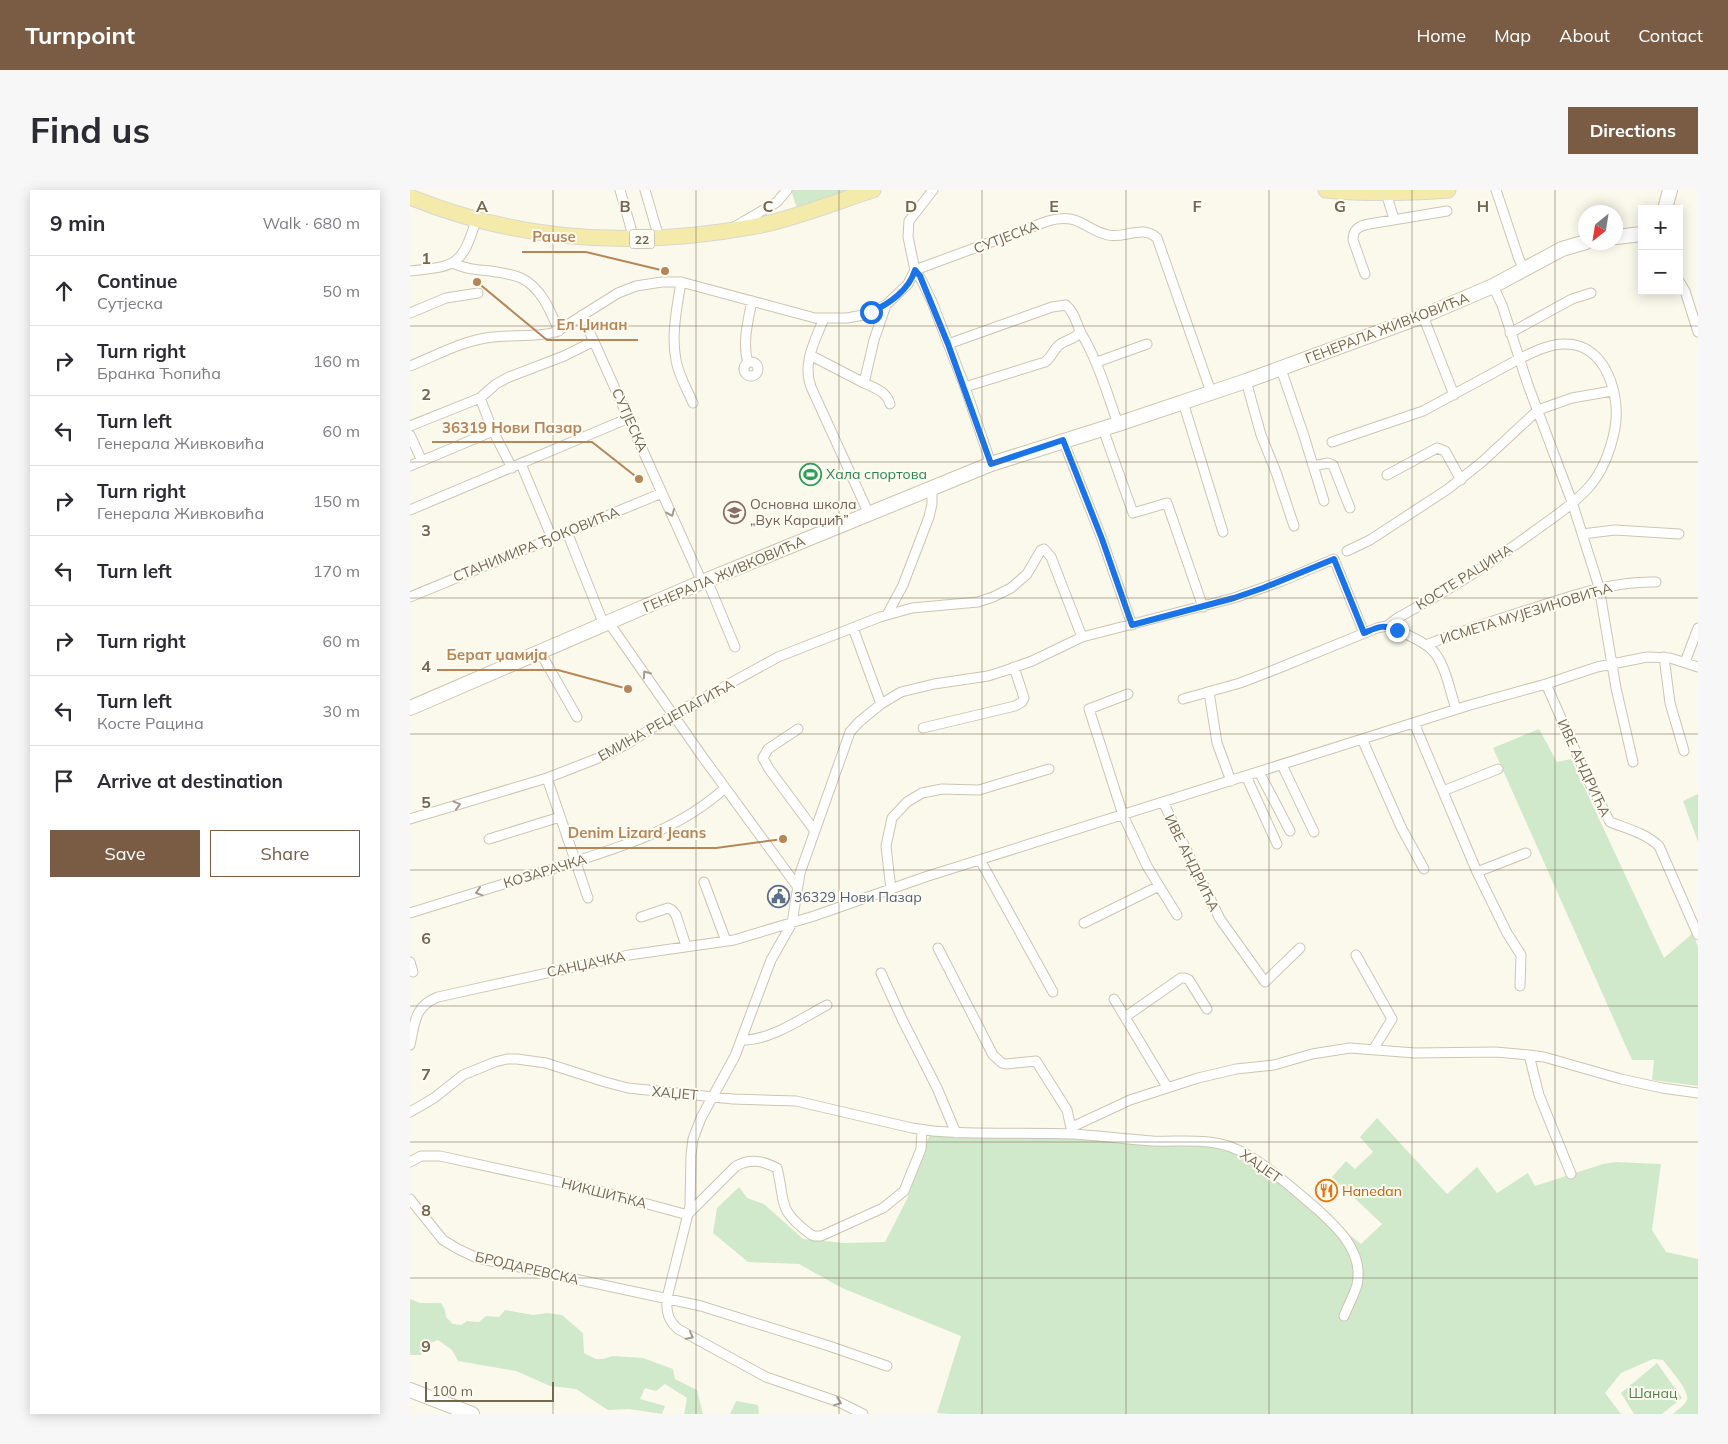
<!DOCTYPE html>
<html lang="en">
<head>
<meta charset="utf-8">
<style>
	body { margin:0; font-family:Mulish,sans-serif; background:#f7f7f7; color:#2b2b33 }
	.controls { position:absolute; right:15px; top:15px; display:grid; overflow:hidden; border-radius:0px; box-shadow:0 2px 12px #0003 }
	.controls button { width:45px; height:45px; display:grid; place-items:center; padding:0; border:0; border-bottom:1px solid #e1e1e2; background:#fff; color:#2b2b33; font:25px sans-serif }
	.compass { position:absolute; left:1168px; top:15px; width:45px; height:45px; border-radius:50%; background:#fff; box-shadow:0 2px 12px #0003; rotate:210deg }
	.scale { position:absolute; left:15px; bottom:12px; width:129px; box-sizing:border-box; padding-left:5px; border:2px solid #756650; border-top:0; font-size:14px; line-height:18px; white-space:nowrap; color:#756650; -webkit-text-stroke:4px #fefcf2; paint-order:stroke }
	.stop { position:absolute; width:15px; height:15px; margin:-11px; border:4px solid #1a73e8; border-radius:50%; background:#fff }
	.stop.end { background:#1a73e8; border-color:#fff; box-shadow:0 1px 5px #0008 }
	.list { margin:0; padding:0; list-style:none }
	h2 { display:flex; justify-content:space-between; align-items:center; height:65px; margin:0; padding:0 20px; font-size:21px }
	h2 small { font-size:16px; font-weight:400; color:#7c7c81 }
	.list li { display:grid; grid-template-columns:32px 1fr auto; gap:15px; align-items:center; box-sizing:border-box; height:70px; padding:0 20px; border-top:1px solid #e1e1e2 }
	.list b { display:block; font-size:19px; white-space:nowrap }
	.list p { margin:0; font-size:16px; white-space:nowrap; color:#7c7c81 }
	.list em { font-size:16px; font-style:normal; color:#7c7c81 }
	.actions { display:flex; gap:10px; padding:15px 20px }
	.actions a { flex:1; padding:11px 0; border:1px solid #7a5c45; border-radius:0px; text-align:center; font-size:18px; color:#7a5c45 }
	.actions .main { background:#7a5c45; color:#fff }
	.icon { flex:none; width:28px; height:28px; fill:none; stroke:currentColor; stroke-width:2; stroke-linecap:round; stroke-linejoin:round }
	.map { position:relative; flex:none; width:1288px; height:1224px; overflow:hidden; border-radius:0px }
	header { display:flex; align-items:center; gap:30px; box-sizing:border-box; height:70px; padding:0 25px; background:#7a5c45; color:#fff }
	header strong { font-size:24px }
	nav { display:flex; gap:28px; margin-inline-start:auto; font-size:18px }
	.intro { display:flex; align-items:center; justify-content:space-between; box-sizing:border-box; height:120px; padding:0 30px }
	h1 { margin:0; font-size:35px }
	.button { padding:12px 22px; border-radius:0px; background:#7a5c45; color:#fff; font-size:18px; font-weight:700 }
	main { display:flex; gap:30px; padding:0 30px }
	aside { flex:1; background:#fff; border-radius:0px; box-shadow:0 2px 12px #0003 }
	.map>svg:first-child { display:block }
</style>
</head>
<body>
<header>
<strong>Turnpoint</strong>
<nav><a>Home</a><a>Map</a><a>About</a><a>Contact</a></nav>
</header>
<div class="intro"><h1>Find us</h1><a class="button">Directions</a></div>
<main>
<aside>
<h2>9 min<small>Walk · 680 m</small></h2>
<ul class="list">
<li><svg class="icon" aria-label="ahead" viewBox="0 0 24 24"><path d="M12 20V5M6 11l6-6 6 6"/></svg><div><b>Continue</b><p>Сутјеска</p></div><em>50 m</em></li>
<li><svg class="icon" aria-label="right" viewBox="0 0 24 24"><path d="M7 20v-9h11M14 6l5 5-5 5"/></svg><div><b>Turn right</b><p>Бранка Ћопића</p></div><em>160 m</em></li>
<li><svg class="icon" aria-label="left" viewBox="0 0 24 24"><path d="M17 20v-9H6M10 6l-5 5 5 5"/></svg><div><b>Turn left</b><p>Генерала Живковића</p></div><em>60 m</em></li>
<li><svg class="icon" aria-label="right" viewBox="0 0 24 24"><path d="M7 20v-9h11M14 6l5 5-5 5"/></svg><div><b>Turn right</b><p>Генерала Живковића</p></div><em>150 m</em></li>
<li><svg class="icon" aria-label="left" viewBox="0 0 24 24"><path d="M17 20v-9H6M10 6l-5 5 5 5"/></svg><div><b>Turn left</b></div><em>170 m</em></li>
<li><svg class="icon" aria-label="right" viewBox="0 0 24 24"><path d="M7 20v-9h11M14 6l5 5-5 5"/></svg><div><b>Turn right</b></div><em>60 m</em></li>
<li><svg class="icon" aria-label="left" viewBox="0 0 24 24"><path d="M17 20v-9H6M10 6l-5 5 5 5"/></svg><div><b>Turn left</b><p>Косте Рацина</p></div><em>30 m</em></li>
<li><svg class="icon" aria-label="arrive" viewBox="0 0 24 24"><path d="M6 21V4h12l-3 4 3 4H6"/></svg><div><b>Arrive at destination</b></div></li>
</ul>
<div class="actions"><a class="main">Save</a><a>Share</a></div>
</aside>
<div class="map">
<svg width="1288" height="1224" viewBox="0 0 1288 1224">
	<rect width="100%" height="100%" fill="#fbf9ec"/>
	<path fill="#d0e9cb" d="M 381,0 L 445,0 L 387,19 Z
		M 1129,539 L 1147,572 L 1161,569 L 1254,768 L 1283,743 L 1288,757 L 1288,896 L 1242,890 L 1244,870 L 1222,870 L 1083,558 Z
		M 1288,604 L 1288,652 L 1273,611 Z
		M 967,928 L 1037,1004 L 1067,977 L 1087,1003 L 1118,983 L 1125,996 L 1193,974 L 1206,972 L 1251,974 L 1242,1040 L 1256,1062 L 1288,1069 L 1288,1224 L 1263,1224 C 1267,1220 1275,1215 1277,1210 C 1280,1200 1259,1179 1253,1170 L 1243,1169 L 1211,1183 L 1195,1203 L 1211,1224 L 541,1224 L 527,1223 L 551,1146 L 432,1098 L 389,1074 L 338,1072 L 303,1043 L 307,1018 L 329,997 L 337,1008 L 354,1014 L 393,1049 L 434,1053 L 475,1052 L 497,1009 L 519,946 L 546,943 L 663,944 L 821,957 L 864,984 L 951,1054 L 972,1034 L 922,987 L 936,971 L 945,979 L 963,962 L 950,947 Z
		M 0,1109 L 10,1113 L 31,1113 L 35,1120 L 36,1127 L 43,1134 L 51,1135 L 57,1131 L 69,1132 L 76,1126 L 89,1127 L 95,1120 L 123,1125 L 137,1123 L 152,1125 L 173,1143 L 174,1163 L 186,1169 L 193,1169 L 202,1166 L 233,1168 L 263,1179 L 265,1189 L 287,1200 L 293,1224 L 274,1224 L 277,1208 L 255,1194 L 246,1201 L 235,1198 L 230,1209 L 255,1216 L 252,1224 L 219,1219 L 198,1220 L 166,1199 L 140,1196 L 106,1181 L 48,1171 L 42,1160 L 28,1150 L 18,1154 L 11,1165 L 0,1165 Z
		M 1247,1173 L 1272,1208 L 1252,1224 L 1224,1224 L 1211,1203 Z
		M 326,1211 L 348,1215 L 349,1224 L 320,1224 Z"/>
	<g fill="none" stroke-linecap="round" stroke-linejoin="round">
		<defs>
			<path id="street" d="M 210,0 L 224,49
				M 235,0 L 249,48
				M 523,0 L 499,31 L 498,47 L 505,80 L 512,91 L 522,112 L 555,197 L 581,274
				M 1086,0 L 1109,69 L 1114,79
				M 976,3 L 984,29
				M 326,36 L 367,12 L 377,0
				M 43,73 C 55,79 68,80 81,81 C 91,83 102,84 111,88 C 131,97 141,122 149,141
				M 0,81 C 45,76 52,77 66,30
				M 955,84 L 943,50 C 943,39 949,36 959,34 L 1037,21
				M 1269,91 L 1275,101 L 1288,142
				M 271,92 C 267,117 261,145 266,170 C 268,184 277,199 283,213
				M 1083,96 L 1092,115 L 1118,195 L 1162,312 L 1189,397 L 1206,498 L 1223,572
				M 476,115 L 464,150 L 454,193 C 465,198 477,202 480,214
				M 0,123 L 36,108 L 68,103
				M 172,125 L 292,392
				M 1013,126 L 1044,205
				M 414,128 C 405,151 392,173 401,197 L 459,324
				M 1100,143 L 1162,109 L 1181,103
				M 538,154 L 642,117 L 656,115 C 665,123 666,133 671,143 C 688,171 697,203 708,234
				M 400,165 L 454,193
				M334 179a7 7 0 1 1 14 0a7 7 0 1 1-14 0Z
				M 687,172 L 737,154
				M 338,173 C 332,153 338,131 342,111
				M 0,176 C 25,166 50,152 76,148 C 99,144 124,148 146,142 L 208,103 L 226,96 L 252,92 L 271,92 L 405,128 L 437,128 L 453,125 L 476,115 L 498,94 L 505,80 L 638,31 C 669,22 673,39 698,45 C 715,49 732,34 747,48 L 801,202
				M 871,179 L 894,246 L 914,311
				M 836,191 L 851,245 L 866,282 L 884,336
				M 555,197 L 635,172 C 641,168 643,161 648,156 C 655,149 665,150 670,142
				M 773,212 L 813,342
				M 0,236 L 70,208
				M 693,239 L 723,323 L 757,313 L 793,417
				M 83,241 L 102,278
				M 0,245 L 12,271
				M 653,250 L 692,349 L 722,435
				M 111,274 L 142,348
				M 0,276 L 83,241 L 70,208 L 86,194 L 99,187 L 154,166 L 184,151
				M 903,276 L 918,273 L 923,275 L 940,318
				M 977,285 L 1027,258 L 1035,261 L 1051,290
				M 0,320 L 219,228
				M 157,342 L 194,435
				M 1172,344 L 1205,340 L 1269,344
				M 937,361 L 960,350 L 1038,299 L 1072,272 L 1128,220 L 1162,208 L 1202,201
				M 297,390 L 325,457
				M 0,407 L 252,303
				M 477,425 L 493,395 L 519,327 L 522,314 L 522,298
				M 199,433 L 292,566 L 387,696
				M 977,436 C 991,442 1008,448 1020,458 C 1035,470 1040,502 1046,519
				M 443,438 L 471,514
				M 1016,455 C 1051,441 1088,429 1124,418 C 1165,405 1203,391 1246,392
				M 130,462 L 167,527
				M 1254,467 L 1260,513 L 1274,561
				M 1275,472 L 1288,438
				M 1136,494 L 1180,594 L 1200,632 C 1218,639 1235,643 1249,656 L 1288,745
				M 799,502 L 807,553 L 821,591
				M 718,504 L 679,519 L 713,625 L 737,676 L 767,725
				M 773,509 L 830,493 L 864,480 L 967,438 L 977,436 L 986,429 C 1007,417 1028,406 1048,393 C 1075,377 1101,358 1126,340 C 1144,327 1165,313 1179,297 C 1193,281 1201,259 1205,238 C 1211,206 1196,154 1156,154 C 1141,153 1123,162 1109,169 L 1013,221 L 922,252
				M 1004,533 L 1067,682 L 1097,743 L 1111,765 L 1110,796
				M 513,538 L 605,516 L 612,512 L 614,508 L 604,477
				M 388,539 L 358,559 L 353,568 L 359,579 L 405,641
				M 952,549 L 991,637 L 1014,679
				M 872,575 L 904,642
				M 849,582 L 880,641
				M 836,586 L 867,654
				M 137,588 L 178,708
				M 1033,601 L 1088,579
				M 753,612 L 810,729 L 855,792 L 890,758
				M 0,629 L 137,588 L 191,567 L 219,553 L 264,524 L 368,467 L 470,427 L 502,418 L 568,412 L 583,407 L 601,398 L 617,384 L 631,360 L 634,359 L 641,367 L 672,447
				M 79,649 L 150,627
				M 570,670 L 643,802
				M 1067,682 L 1116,663
				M 294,692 L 316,751
				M 481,700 L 476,656 L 482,628 L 497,612 L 512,603 L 532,599 L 569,600 L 639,579
				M 0,723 C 48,708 97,693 145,678 C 206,658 267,642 315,598
				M 231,727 L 258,718 L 262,720 L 266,725 L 276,756
				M 674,733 L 749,696
				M 528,758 L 583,865 L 592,873 L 596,874 L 626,871 L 657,920 L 662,942
				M 946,765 L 982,829 L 963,860
				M 0,772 L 3,782
				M 471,783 L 492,829 L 527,898 L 546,943
				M 704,809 L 757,897
				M 715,827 L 771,788 L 775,788 L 779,790 L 797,819
				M 332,850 C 360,851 392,828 417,815
				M 0,855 C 5,833 4,816 28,807 L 219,765 L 324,750 L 404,726 L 515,687 L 1060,515 L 1136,494 L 1187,477 L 1237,467 L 1260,468 L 1288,477
				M 1119,865 L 1129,905 L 1161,984
				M 0,922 L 24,908 L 53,885 L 85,872 L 97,869 L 107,869 L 136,873 L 195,892 L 218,898 L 323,909 L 386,911 L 502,938 L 523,941 C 570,945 617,942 663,944 C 690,946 716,949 743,951 C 769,952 796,948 821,957 C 850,968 883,999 907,1019 C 928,1038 954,1062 947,1095 C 944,1105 938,1116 934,1126
				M 662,937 L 720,910 L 788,888 L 826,879 L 864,875 L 902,864 L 940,858 L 1005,863 L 1086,862 L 1119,865 L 1134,867 L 1211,889 L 1252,898 L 1288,903
				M 0,972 L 11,966 L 30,966 L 186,1000 L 278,1025
				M 0,1009 L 33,1050 L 48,1059 L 67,1068 L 291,1116 L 419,1156 L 477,1176
				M 278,1024 L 326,976 C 341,968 353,971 367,978 C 376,1014 366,1018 400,1044 L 404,1046 L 411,1046 L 473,1018 L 494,1001 L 511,959 L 512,940
				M 453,1224 L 429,1212 L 356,1187 L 268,1139 C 258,1130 256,1122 257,1108 L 280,1016 L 281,965 L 283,949 L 291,928 L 325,866 L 361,770 L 382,733 L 390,683 L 440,542 L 449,532 L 471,514 L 491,502 L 524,494 L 578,486 L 594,481 L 622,471 L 672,447 L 824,408 L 872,391 L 924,369 L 954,443"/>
			<path id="secondary" d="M 1255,19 L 1260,0
				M 1206,47 L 1232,44
				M 0,518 L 292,392 L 581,274 L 708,234 L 836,191 L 1013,126 L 1083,96 L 1152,59 L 1176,52
				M 0,1200 L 62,1224"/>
			<path id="primary" d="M 916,0 C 957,4 998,3 1038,0
				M 0,7 C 112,53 229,58 347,36 C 386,28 425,12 463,0"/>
		</defs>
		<use href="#street" stroke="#cdc5b2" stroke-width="11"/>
		<use href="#secondary" stroke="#cec4ae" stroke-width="16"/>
		<use href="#primary" stroke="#dbd7d2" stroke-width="17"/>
		<use href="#street" stroke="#fff" stroke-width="9"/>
		<use href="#secondary" stroke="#fff" stroke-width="14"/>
		<use href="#primary" stroke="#f4eaaa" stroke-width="15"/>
	</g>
	<defs><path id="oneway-chevron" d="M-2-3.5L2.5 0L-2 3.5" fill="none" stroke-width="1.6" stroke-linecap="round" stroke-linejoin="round" transform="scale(1.25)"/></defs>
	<g stroke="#a59c8d">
		<use href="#oneway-chevron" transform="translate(261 323) rotate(66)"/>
		<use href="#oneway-chevron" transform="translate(236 484) rotate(-125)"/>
		<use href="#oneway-chevron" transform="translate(47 615) rotate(-17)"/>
		<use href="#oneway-chevron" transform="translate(69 702) rotate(162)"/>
		<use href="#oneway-chevron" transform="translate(280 1146) rotate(28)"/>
		<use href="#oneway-chevron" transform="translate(428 1212) rotate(21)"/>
	</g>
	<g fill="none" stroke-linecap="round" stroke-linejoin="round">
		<path stroke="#1a73e8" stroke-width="6" d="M 461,122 C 479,114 499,100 505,80 L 510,86 L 538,154 L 581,274 L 653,250 L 692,349 L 722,435 L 824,408 L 853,398 L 924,369 L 954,443 C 968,437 973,434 987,440"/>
	</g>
	<path fill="none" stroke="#756650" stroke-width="1" stroke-opacity="0.55" d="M 143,0 L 143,1224M 286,0 L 286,1224M 429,0 L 429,1224M 572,0 L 572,1224M 716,0 L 716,1224M 859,0 L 859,1224M 1002,0 L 1002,1224M 1145,0 L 1145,1224M 0,136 L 1288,136M 0,272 L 1288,272M 0,408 L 1288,408M 0,544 L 1288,544M 0,680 L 1288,680M 0,816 L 1288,816M 0,952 L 1288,952M 0,1088 L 1288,1088"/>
	<defs>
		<symbol id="stadium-ring" viewBox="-11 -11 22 22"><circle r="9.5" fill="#fefcf2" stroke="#2e9e5b" stroke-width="1.5"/><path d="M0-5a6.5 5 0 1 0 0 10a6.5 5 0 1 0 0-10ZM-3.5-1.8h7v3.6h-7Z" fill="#2e9e5b"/></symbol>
		<symbol id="school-ring" viewBox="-11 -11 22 22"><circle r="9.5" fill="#fefcf2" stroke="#8d6e63" stroke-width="1.5"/><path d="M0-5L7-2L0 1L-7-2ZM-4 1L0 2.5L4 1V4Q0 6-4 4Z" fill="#8d6e63"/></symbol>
		<symbol id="civic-ring" viewBox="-11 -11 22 22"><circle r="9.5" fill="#fefcf2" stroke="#5c6f8a" stroke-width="1.5"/><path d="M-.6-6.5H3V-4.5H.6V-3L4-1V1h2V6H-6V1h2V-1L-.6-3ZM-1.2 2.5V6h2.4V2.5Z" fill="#5c6f8a"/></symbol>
		<symbol id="restaurant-ring" viewBox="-11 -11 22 22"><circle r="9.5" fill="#fefcf2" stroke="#e8710a" stroke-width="1.5"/><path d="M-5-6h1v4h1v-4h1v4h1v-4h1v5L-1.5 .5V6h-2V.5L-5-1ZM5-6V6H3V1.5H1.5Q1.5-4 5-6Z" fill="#e8710a"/></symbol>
	</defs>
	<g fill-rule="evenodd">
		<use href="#stadium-ring" x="388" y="272" width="25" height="25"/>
		<use href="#school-ring" x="312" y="310" width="25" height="25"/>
		<use href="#civic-ring" x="356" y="694" width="25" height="25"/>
		<use href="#restaurant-ring" x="904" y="988" width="25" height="25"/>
	</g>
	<g text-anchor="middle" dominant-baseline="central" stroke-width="4" stroke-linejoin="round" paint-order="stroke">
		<rect fill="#fefcf2" stroke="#9e9381" stroke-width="1" x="219.5" y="39.5" width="25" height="19" rx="4"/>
		<g font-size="12" font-weight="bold" fill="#756650">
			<text x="232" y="49">22</text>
		</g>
		<g font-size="14" fill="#756650" stroke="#fefcf2">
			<text transform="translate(596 47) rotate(-21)">СУТЈЕСКА</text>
			<text transform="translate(977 138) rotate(-21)">ГЕНЕРАЛА ЖИВКОВИЋА</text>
			<text transform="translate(220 230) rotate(66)">СУТЈЕСКА</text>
			<text transform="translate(126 354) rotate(-22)">СТАНИМИРА ЂОКОВИЋА</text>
			<text transform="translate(314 384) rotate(-23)">ГЕНЕРАЛА ЖИВКОВИЋА</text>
			<text transform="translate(1054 387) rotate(-32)">КОСТЕ РАЦИНА</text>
			<text transform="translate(1116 423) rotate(-17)">ИСМЕТА МУЈЕЗИНОВИЋА</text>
			<text transform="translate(256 530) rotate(-29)">ЕМИНА РЕЏЕПАГИЋА</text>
			<text transform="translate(1174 578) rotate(65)">ИВЕ АНДРИЋА</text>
			<text transform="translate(782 673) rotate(64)">ИВЕ АНДРИЋА</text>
			<text transform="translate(135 681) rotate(-17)">КОЗАРАЧКА</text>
			<text transform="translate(176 774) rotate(-12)">САНЏАЧКА</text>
			<text transform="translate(265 903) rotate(5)">ХАЏЕТ</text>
			<text transform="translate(851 976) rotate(35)">ХАЏЕТ</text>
			<text transform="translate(194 1003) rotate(14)">НИКШИЋКА</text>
			<text transform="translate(117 1078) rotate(13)">БРОДАРЕВСКА</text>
		</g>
		<g font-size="14" fill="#27864d" stroke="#fefcf2" text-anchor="start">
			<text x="416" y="284">Хала спортова</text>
		</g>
		<g font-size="14" fill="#785e54" stroke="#fefcf2" text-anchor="start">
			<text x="340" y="314">Основна школа<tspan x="340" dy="16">„Вук Караџић”</tspan></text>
		</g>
		<g font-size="14" fill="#4e5e75" stroke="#fefcf2" text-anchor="start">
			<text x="384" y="707">36329 Нови Пазар</text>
		</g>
		<g font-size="14" fill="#c56008" stroke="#fefcf2" text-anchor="start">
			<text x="932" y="1001">Hanedan</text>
		</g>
		<g font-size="14" fill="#4f804c" stroke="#fefcf2">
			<text x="1243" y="1203">Шанац</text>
		</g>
	</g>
	<g font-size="16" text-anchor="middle" font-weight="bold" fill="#756650" stroke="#fefcf2" stroke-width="4" stroke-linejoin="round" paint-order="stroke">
		<text x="72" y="22">A</text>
		<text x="215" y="22">B</text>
		<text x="358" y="22">C</text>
		<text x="501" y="22">D</text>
		<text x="644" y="22">E</text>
		<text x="787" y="22">F</text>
		<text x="930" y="22">G</text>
		<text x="1073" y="22">H</text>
		<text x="16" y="74">1</text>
		<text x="16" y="210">2</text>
		<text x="16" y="346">3</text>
		<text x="16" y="482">4</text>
		<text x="16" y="618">5</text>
		<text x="16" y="754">6</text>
		<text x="16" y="890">7</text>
		<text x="16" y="1026">8</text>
		<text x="16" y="1162">9</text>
	</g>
	<path fill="none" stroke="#b78658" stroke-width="2" d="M255 81L176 62H112M67 92L137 150H228M229 289L182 252H22M218 499L148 480H27M373 649L306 658H148"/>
	<g fill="#b78658" stroke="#fefcf2" stroke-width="2">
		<circle cx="255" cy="81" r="5"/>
		<circle cx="67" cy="92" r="5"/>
		<circle cx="229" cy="289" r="5"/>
		<circle cx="218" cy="499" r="5"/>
		<circle cx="373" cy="649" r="5"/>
	</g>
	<g font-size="15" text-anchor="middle" font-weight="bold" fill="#b78658" stroke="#fefcf2" stroke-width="4" stroke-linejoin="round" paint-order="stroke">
		<text x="144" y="52">Pause</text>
		<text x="182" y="140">Ел Џинан</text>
		<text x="102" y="243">36319 Нови Пазар</text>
		<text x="87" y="470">Берат џамија</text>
		<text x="227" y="648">Denim Lizard Jeans</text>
	</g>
</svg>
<div class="controls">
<button>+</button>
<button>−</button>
</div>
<svg class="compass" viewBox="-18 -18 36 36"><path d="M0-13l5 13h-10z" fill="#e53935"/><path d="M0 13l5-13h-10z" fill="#7c7c81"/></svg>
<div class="scale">100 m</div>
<div class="stop" style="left:461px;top:122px"></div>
<div class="stop end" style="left:987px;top:440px"></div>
</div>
</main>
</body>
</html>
